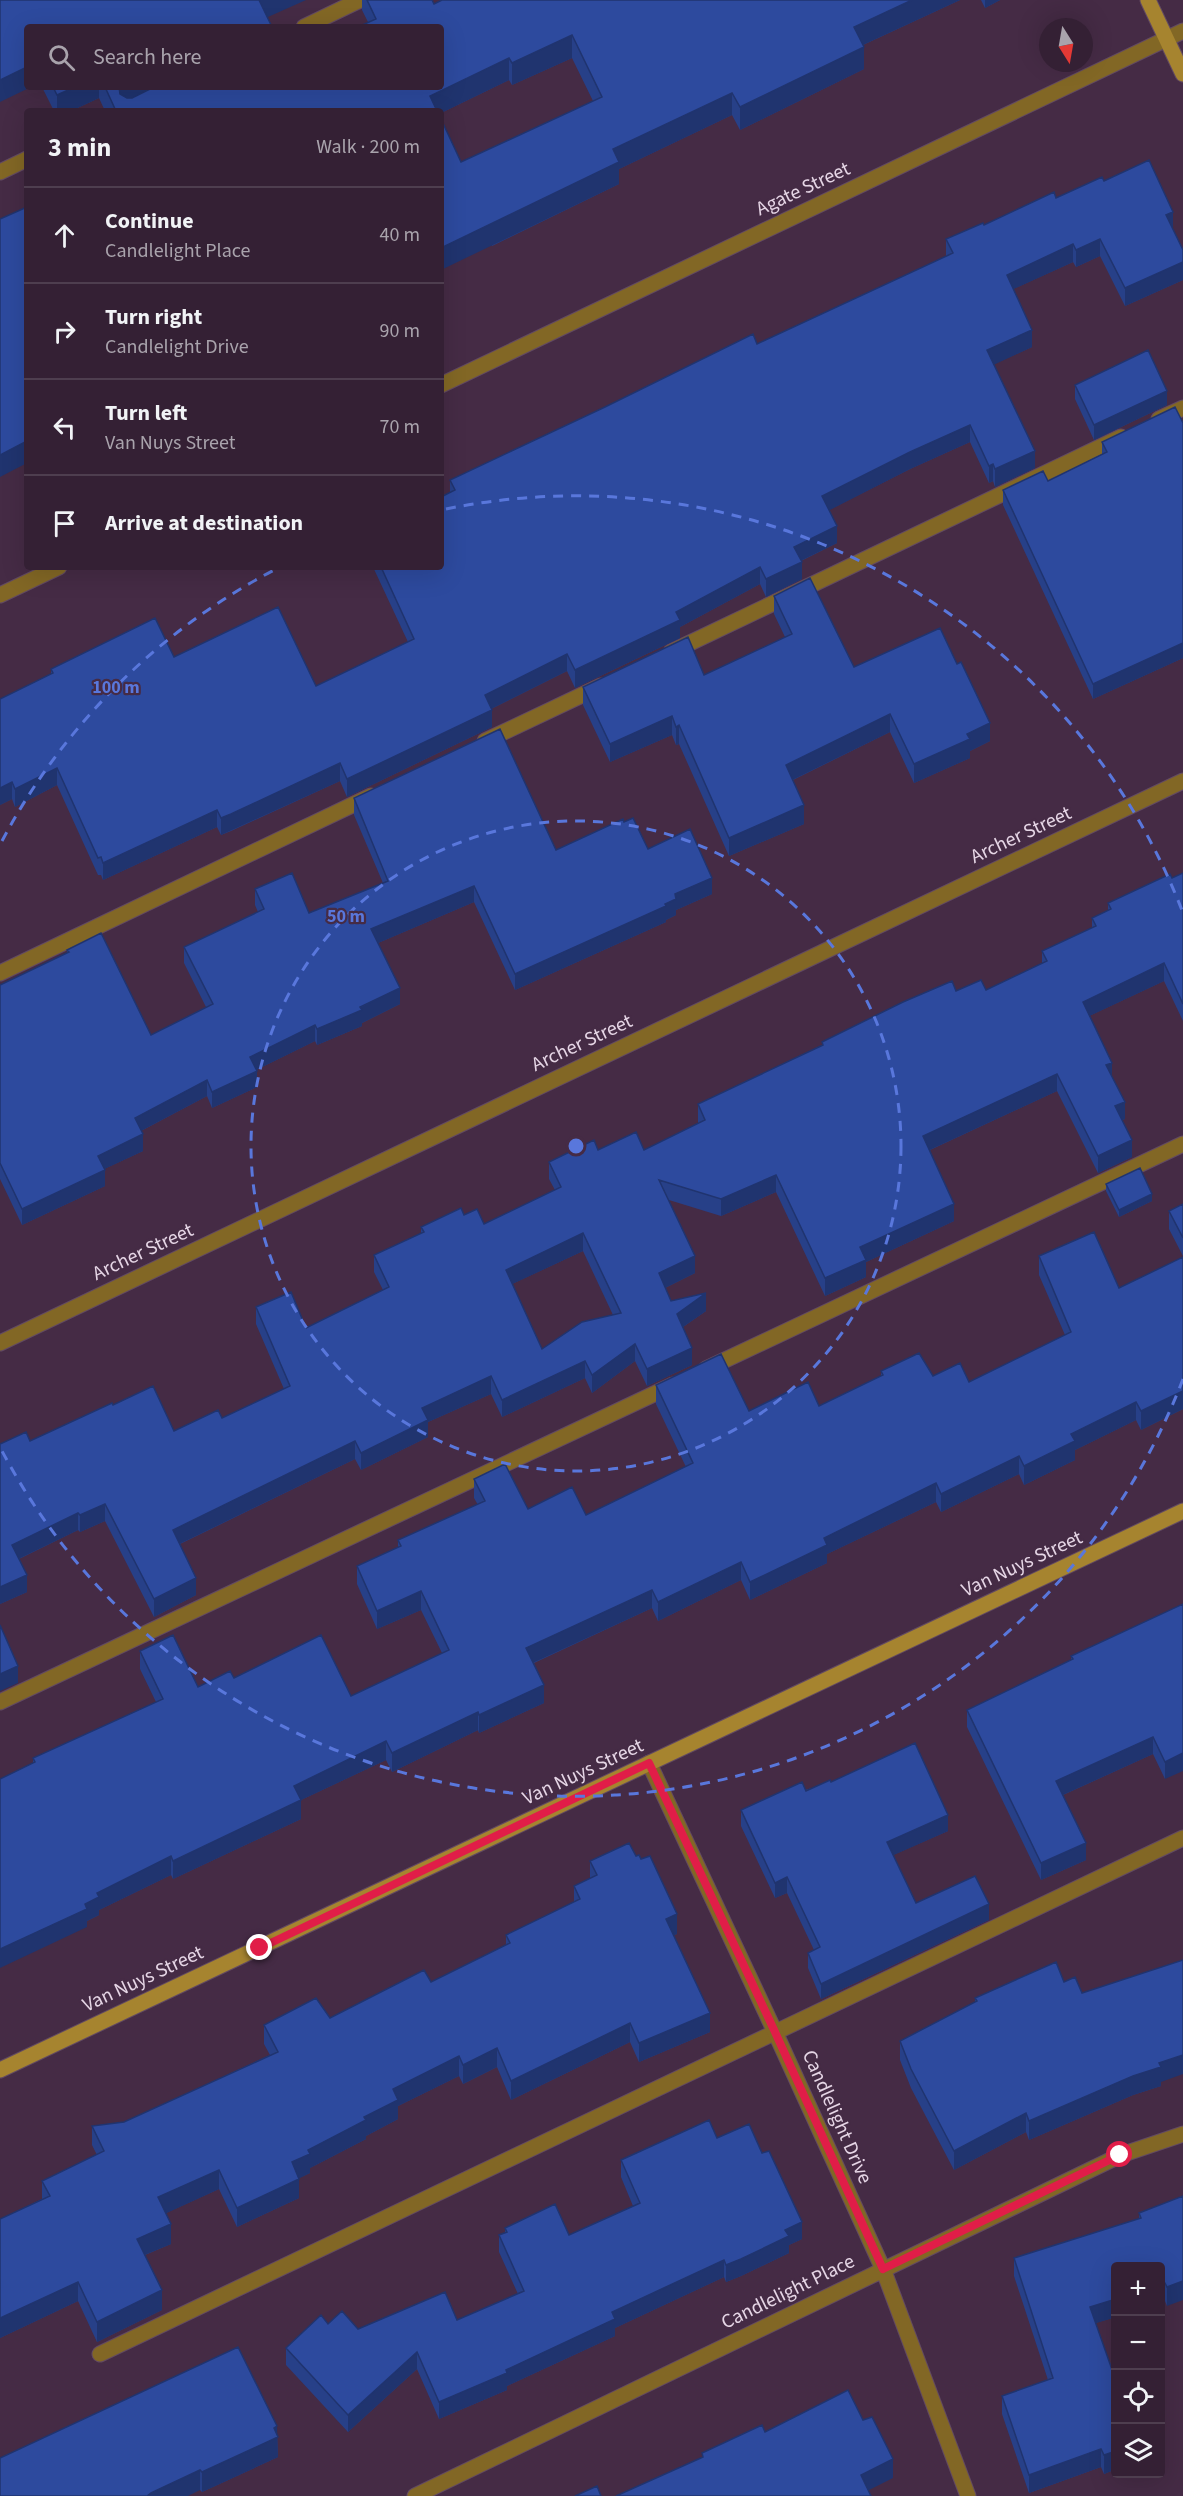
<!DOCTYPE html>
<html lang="en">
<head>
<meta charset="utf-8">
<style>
	body { margin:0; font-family:"Source Sans 3",sans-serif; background:#3f2d40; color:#f1f3f6 }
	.controls { position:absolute; right:18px; bottom:18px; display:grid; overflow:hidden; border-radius:6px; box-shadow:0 6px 24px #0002 }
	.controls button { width:54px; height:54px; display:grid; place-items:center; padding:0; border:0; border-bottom:2px solid #4e3e4f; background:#342034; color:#f1f3f6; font:30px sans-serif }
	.compass { position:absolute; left:1039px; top:18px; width:54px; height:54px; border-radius:50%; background:#342034; box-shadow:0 6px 24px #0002; rotate:169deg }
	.stop { position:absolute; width:18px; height:18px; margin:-14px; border:4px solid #e11d48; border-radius:50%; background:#fff }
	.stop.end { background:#e11d48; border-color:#fff; box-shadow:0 2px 6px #0008 }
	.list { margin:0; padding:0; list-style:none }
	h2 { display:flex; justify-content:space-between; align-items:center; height:78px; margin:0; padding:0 24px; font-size:26px }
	h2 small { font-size:20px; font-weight:400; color:#a9a3ac }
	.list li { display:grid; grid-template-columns:39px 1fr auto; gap:18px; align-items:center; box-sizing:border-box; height:96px; padding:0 24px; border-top:2px solid #4e3e4f }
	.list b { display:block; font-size:22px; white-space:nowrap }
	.list p { margin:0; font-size:20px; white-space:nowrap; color:#a9a3ac }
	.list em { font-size:20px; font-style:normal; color:#a9a3ac }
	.icon { flex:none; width:33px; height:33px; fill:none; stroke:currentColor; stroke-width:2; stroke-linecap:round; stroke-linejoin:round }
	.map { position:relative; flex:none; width:1183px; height:2496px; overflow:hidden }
	.search { position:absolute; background:#342034; box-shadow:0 6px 24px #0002; left:24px; top:24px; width:420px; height:66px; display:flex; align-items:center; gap:15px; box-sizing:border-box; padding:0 21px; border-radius:6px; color:#a9a3ac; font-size:22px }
	.panel { position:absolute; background:#342034; box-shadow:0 6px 24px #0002; left:24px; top:108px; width:420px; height:462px; border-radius:6px }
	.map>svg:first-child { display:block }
</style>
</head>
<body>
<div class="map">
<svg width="1183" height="2496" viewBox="0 0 1183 2496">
	<rect width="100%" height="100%" fill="#452b45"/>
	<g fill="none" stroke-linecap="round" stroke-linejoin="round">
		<defs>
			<path id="lane" d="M 304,27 L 360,0
				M 0,172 L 27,159
				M 1159,419 L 1183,408
				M 671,652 L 1121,437
				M 485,741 L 601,686
				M 0,973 L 371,796
				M 706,1369 L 1183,1144
				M 0,1702 L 673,1385
				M 100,2354 L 1183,1838"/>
			<path id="street" d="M 441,385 L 1183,31
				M 0,595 L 59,567
				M 0,1343 L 1183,781
				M 649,1763 L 775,2032 L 883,2269 L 968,2496
				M 415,2496 L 1121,2155 L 1183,2134"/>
			<path id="secondary" d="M 1148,0 L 1183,74
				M 0,2070 L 1183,1511"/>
		</defs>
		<use href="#lane" stroke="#624a62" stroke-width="17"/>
		<use href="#street" stroke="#624a62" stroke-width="17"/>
		<use href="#secondary" stroke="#624a62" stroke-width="17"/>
		<use href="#lane" stroke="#826725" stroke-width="15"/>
		<use href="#street" stroke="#826725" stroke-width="15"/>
		<use href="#secondary" stroke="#a6842f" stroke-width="15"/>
	</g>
	<path fill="#274088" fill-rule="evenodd" d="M 362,0 L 432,0 L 434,4 L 442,0 L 960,0 L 863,45 L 864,69 L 740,130 L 732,115 L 619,169 L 619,184 L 492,246 L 461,162 L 593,101 L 572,58 L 512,85 L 509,80 L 441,113 L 441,111 L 105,111 L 99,98 L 71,111 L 54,111 L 42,87 L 441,87 L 368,22 L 362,10 Z
		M 981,0 L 1000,0 L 985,8 Z
		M 1104,181 L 1173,229 L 1183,250 L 1183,280 L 1125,306 L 1100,256 L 1076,267 L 1073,262 L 1013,289 L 1032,347 L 994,364 L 1035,468 L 995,487 L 993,481 L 989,483 L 970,442 L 910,469 L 829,510 L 837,543 L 801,561 L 802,579 L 766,597 L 760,584 L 680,627 L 680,638 L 575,688 L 567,671 L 491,709 L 492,727 L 347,797 L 340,781 L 231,831 L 221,835 L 217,827 L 103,880 L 101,875 L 98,875 L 57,785 L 15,807 L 12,799 L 0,805 L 51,674 L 51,669 L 174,657 L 316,686 L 408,642 L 373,567 L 441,567 L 450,493 L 450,480 L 757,344 L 946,256 L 946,239 L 1056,198 Z
		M 1075,385 L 1167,405 L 1094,440 L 1075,399 Z
		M 1183,423 L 1183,658 L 1093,699 L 1003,505 L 1003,490 L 1048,481 L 1102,454 L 1102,442 Z
		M 774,596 L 854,667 L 990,741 L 970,751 L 970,758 L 914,783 L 890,732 L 793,780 L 804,824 L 729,856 L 679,744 L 676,745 L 672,735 L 610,762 L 583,705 L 583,687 L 704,675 L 785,637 L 774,614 Z
		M 354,798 L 556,850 L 624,822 L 648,849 L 712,894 L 676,910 L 676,915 L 666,920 L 666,922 L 515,990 L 474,902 L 378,943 L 400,1004 L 362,1023 L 362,1026 L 317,1045 L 315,1041 L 256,1070 L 257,1087 L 212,1108 L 207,1096 L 141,1131 L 143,1151 L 104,1169 L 105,1186 L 22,1225 L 0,1179 L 0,985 L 67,953 L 67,950 L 151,1035 L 206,1007 L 184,963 L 184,947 L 258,912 L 255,905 L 255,889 L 309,913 L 383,883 L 354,815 Z
		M 1183,873 L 1183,1021 L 1164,981 L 1089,1016 L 1112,1078 L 1125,1119 L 1122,1120 L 1132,1157 L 1098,1173 L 1057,1091 L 930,1150 L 954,1221 L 866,1262 L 866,1277 L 825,1296 L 776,1192 L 721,1216 L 669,1200 L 695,1273 L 665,1288 L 671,1301 L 706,1311 L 683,1327 L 692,1365 L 647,1386 L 635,1361 L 592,1393 L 585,1378 L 502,1417 L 491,1394 L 428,1422 L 428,1437 L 361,1470 L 355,1459 L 180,1544 L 196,1595 L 154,1617 L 105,1521 L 80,1532 L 78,1530 L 19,1559 L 27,1592 L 0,1604 L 0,1444 L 30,1441 L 113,1405 L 174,1431 L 222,1418 L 284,1389 L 256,1324 L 256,1307 L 306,1328 L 383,1290 L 374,1272 L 374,1255 L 421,1233 L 421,1227 L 464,1215 L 484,1224 L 555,1190 L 549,1179 L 549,1162 L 598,1150 L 644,1150 L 698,1123 L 698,1104 L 822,1045 L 822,1042 L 956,991 L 986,990 L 1042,963 L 1042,951 L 1092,928 L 1092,918 L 1108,911 L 1108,903 L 1172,878 ZM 583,1251 L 613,1315 L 542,1349 L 512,1284 Z
		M 1106,1184 L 1152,1201 L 1119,1217 L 1106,1191 Z
		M 1183,1204 L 1183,1256 L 1169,1229 L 1169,1211 Z
		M 1039,1256 L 1119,1288 L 1183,1257 L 1183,1409 L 1141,1430 L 1136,1420 L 1075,1450 L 1075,1460 L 1024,1485 L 1019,1474 L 941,1512 L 936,1502 L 827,1554 L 827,1563 L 750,1600 L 741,1580 L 658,1621 L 652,1608 L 534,1663 L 544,1703 L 479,1733 L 478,1730 L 392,1772 L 386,1760 L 301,1800 L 301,1819 L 173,1879 L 171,1875 L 99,1910 L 99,1915 L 87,1921 L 87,1927 L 33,1763 L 33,1758 L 156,1702 L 140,1669 L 140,1651 L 198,1687 L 234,1678 L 351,1696 L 442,1653 L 421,1610 L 377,1629 L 357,1584 L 357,1566 L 398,1547 L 398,1540 L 478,1505 L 474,1498 L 474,1479 L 528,1509 L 586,1515 L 686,1467 L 656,1404 L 656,1385 L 749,1411 L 819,1406 L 881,1376 L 881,1371 L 933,1376 L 969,1382 L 1065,1335 L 1039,1275 Z
		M 1183,1604 L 1165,1779 L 1153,1754 L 1063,1795 L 1086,1860 L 1041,1880 L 967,1727 L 967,1710 L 1071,1660 L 1071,1656 Z
		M 831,1782 L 948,1831 L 893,1855 L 916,1903 L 989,1920 L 821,1999 L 808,1968 L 808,1953 L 814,1950 L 787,1893 L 775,1898 L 741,1826 L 741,1810 Z
		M 636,1856 L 677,1934 L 674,1935 L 710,2032 L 639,2062 L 630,2042 L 511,2100 L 497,2067 L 463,2084 L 459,2076 L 398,2106 L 398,2119 L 366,2136 L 366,2139 L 310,2168 L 310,2173 L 299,2178 L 299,2198 L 237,2227 L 219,2189 L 166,2213 L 171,2244 L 145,2255 L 162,2310 L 97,2342 L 78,2301 L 0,2338 L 0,2219 L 42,2199 L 42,2181 L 97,2155 L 92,2145 L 92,2126 L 124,2122 L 270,2055 L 264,2044 L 264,2025 L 330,2018 L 431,1982 L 506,1945 L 506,1935 L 574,1902 L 574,1886 L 590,1878 L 590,1861 Z
		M 1064,1982 L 1082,1993 L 1161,2082 L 1161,2086 L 1133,2095 L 1029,2140 L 1026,2132 L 954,2170 L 911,2088 L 900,2060 L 900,2041 L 975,2002 L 975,1998 Z
		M 717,2138 L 802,2239 L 789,2245 L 789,2253 L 741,2276 L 726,2282 L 724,2277 L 615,2328 L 615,2336 L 507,2386 L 507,2390 L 439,2419 L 417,2369 L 348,2432 L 286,2365 L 286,2348 L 328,2324 L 358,2329 L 457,2320 L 518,2294 L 499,2252 L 499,2235 L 505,2233 L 505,2228 L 569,2235 L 633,2206 L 621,2177 L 621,2160 Z
		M 1183,2196 L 1167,2306 L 1165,2301 L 1161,2303 L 1161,2266 L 1116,2266 L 1116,2317 L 1095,2323 L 1116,2381 L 1116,2469 L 1104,2474 L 1101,2467 L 1029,2493 L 1002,2414 L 1002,2396 L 1048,2380 L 1014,2276 L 1014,2258 L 1139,2219 L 1139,2213 Z
		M 277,2435 L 278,2457 L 202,2492 L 200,2490 L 0,2496 Z"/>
	<path fill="#20346f" d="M 259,0 L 306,0 L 259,21 Z
		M 912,0 L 960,0 L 854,49 L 854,27 Z
		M 985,0 L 1000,0 L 985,8 Z
		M 572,35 L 572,58 L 512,85 L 512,63 Z
		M 864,47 L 864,69 L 740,130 L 740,107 Z
		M 509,58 L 509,80 L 441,113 L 441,111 L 430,111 L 430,96 Z
		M 27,67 L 27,87 L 31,87 L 0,102 L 0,80 Z
		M 75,87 L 99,87 L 99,98 L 71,111 L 57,111 L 57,95 Z
		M 119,87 L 158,87 L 118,110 Z
		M 732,93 L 732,115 L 619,169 L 619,184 L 441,270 L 441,248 L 613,149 Z
		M 1173,212 L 1173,229 L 1166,215 Z
		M 1100,239 L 1100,256 L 1076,267 L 1076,250 Z
		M 1073,244 L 1073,262 L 1007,292 L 1007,275 Z
		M 1183,262 L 1183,280 L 1125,306 L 1125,288 Z
		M 1032,330 L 1032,347 L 987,368 L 987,350 Z
		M 1167,391 L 1167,405 L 1094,440 L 1094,425 Z
		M 970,425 L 970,442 L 910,469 L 822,514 L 822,496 L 910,452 Z
		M 27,441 L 27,463 L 0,477 L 0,455 Z
		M 1035,451 L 1035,468 L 995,487 L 995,469 Z
		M 993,464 L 993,481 L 989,483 L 989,466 Z
		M 837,526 L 837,543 L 794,564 L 794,547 Z
		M 802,562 L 802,579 L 766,597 L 766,579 Z
		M 760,567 L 760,584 L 680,627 L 680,638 L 575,688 L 575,670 L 676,612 Z
		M 1183,643 L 1183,658 L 1093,699 L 1093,684 Z
		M 567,654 L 567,671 L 485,712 L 485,695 Z
		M 492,710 L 492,727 L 347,797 L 347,779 Z
		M 890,714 L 890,732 L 786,783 L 786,765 Z
		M 672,716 L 672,735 L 610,762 L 610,744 Z
		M 990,723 L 990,741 L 970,751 L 970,758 L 914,783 L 914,764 L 967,734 Z
		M 679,725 L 679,744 L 676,745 L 676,727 Z
		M 340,763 L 340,781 L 221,835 L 221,818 Z
		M 57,768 L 57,785 L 15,807 L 15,789 Z
		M 12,782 L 12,799 L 0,805 L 0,788 Z
		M 804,805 L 804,824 L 729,856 L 729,838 Z
		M 217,810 L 217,827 L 103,880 L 103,863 Z
		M 712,878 L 712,894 L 676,910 L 676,915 L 666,920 L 666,922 L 515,990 L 515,974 L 665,904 L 675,894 Z
		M 474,886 L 474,902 L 371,946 L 371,929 Z
		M 1164,963 L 1164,981 L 1083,1019 L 1083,1002 Z
		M 400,988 L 400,1004 L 362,1023 L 362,1026 L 317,1045 L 317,1029 Z
		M 315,1025 L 315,1041 L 250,1073 L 250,1057 Z
		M 1112,1063 L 1112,1080 L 1106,1065 Z
		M 257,1071 L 257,1087 L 212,1108 L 212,1092 Z
		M 1057,1074 L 1057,1091 L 923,1153 L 923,1136 Z
		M 207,1080 L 207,1096 L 135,1134 L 135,1118 Z
		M 1125,1102 L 1125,1119 L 1115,1123 L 1115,1106 Z
		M 143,1134 L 143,1151 L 98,1172 L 98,1156 Z
		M 1132,1140 L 1132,1157 L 1098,1173 L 1098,1156 Z
		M 105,1170 L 105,1186 L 22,1225 L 22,1209 Z
		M 776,1175 L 776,1192 L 721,1216 L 721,1199 Z
		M 1152,1194 L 1152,1201 L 1119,1217 L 1119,1210 Z
		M 954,1204 L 954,1221 L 866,1262 L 866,1277 L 825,1296 L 825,1278 L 860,1247 Z
		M 583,1233 L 583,1251 L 506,1287 L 506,1270 Z
		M 695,1256 L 695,1273 L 659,1291 L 659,1273 Z
		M 706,1293 L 706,1311 L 677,1331 L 677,1314 Z
		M 635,1344 L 635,1361 L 592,1393 L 592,1375 Z
		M 692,1348 L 692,1365 L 647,1386 L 647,1369 Z
		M 585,1361 L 585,1378 L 502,1417 L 502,1400 Z
		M 491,1376 L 491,1394 L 428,1422 L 428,1437 L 361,1470 L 361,1453 L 422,1408 Z
		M 1183,1391 L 1183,1409 L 1141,1430 L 1141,1411 Z
		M 1136,1402 L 1136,1420 L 1075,1450 L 1075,1460 L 1024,1485 L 1024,1466 L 1071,1434 Z
		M 355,1441 L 355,1459 L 173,1547 L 173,1530 Z
		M 1019,1456 L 1019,1474 L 941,1512 L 941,1494 Z
		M 936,1483 L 936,1502 L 827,1554 L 827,1563 L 750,1600 L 750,1582 L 824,1538 Z
		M 105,1504 L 105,1521 L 80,1532 L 80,1515 Z
		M 78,1513 L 78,1530 L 12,1562 L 12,1545 Z
		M 741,1562 L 741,1580 L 658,1621 L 658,1602 Z
		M 27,1575 L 27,1592 L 0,1604 L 0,1587 Z
		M 196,1578 L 196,1595 L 154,1617 L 154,1599 Z
		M 652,1590 L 652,1608 L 526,1666 L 526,1648 Z
		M 421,1591 L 421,1610 L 377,1629 L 377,1611 Z
		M 18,1666 L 18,1683 L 0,1691 L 0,1674 Z
		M 544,1685 L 544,1703 L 479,1733 L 479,1715 Z
		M 478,1712 L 478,1730 L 392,1772 L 392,1753 Z
		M 1153,1737 L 1153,1754 L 1056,1798 L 1056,1781 Z
		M 386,1741 L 386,1760 L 301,1800 L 301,1819 L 173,1879 L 173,1861 L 294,1786 Z
		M 1183,1753 L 1183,1771 L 1165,1779 L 1165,1762 Z
		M 948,1815 L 948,1831 L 887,1858 L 887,1842 Z
		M 1086,1843 L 1086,1860 L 1041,1880 L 1041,1863 Z
		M 171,1856 L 171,1875 L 99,1910 L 99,1915 L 87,1921 L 87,1927 L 0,1968 L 0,1949 L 85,1904 L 97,1893 Z
		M 787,1877 L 787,1893 L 775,1898 L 775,1883 Z
		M 989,1904 L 989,1920 L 821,1999 L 821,1984 Z
		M 677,1914 L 677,1934 L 666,1938 L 666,1919 Z
		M 710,2013 L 710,2032 L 639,2062 L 639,2043 Z
		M 630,2023 L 630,2042 L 511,2100 L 511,2081 Z
		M 497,2048 L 497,2067 L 463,2084 L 463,2065 Z
		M 1183,2055 L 1183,2074 L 1161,2082 L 1161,2086 L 1133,2095 L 1029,2140 L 1029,2121 L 1159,2063 Z
		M 459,2056 L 459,2076 L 398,2106 L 398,2119 L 366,2136 L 366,2139 L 310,2168 L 310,2173 L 292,2182 L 292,2162 L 308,2150 L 364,2117 L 393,2089 Z
		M 1026,2113 L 1026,2132 L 954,2170 L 954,2151 Z
		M 219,2170 L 219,2189 L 158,2217 L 158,2197 Z
		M 299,2179 L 299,2198 L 237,2227 L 237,2208 Z
		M 802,2222 L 802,2239 L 789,2245 L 789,2253 L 741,2276 L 726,2282 L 726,2265 L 785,2230 Z
		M 171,2224 L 171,2244 L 137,2258 L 137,2239 Z
		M 724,2260 L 724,2277 L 615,2328 L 615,2336 L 507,2386 L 507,2390 L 439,2419 L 439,2402 L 506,2370 L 612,2312 Z
		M 1183,2281 L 1183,2300 L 1167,2306 L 1167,2287 Z
		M 78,2282 L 78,2301 L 0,2338 L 0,2318 Z
		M 1165,2283 L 1165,2301 L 1161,2303 L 1161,2284 Z
		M 162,2290 L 162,2310 L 97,2342 L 97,2322 Z
		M 1116,2299 L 1116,2317 L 1090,2325 L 1090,2307 Z
		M 417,2352 L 417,2369 L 348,2432 L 348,2415 Z
		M 277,2426 L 278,2457 L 202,2492 L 202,2472 Z
		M 1101,2449 L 1101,2467 L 1029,2493 L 1029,2475 Z
		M 1116,2451 L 1116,2469 L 1104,2474 L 1104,2455 Z
		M 893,2459 L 893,2478 L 861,2494 L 861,2475 Z
		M 200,2470 L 200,2490 L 188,2496 L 147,2496 L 151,2493 Z"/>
	<path fill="#2d4a9e" stroke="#20346f" stroke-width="1.5" fill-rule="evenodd" d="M 0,0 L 259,0 L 272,27 L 27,27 L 27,67 L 0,80 Z
		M 367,0 L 432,0 L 434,4 L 442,0 L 912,0 L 854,27 L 864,47 L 740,107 L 732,93 L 613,149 L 619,162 L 441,248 L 441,119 L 461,162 L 602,97 L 572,35 L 512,63 L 509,58 L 430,96 L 437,111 L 116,111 L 105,87 L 119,87 L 120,94 L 127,98 L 132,98 L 154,87 L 441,87 L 441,27 L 358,27 L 376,19 Z
		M 53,87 L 75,87 L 57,95 Z
		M 1149,160 L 1173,212 L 1166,215 L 1183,250 L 1183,262 L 1125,288 L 1100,239 L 1076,250 L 1073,244 L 1007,275 L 1032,330 L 987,350 L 1035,451 L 995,469 L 993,464 L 989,466 L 970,425 L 910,452 L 822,496 L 837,526 L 794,547 L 802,562 L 766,579 L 760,567 L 676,612 L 680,620 L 575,670 L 567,654 L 485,695 L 492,710 L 347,779 L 340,763 L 231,814 L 221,818 L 217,810 L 103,863 L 101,857 L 98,858 L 57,768 L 15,789 L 12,782 L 0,788 L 0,699 L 53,673 L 51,669 L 155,618 L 174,657 L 278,607 L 316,686 L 414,639 L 381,567 L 441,567 L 441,497 L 455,490 L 450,480 L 605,407 L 753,334 L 757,344 L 953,253 L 946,239 L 983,223 L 984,225 L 1054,192 L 1056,198 L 1102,177 L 1104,181 Z
		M 27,207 L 27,441 L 0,455 L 0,219 Z
		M 1148,350 L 1167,391 L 1094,425 L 1075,385 Z
		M 1175,407 L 1183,423 L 1183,643 L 1093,684 L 1003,490 L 1043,471 L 1048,481 L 1107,452 L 1102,442 Z
		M 810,578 L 854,667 L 940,628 L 957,664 L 961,662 L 990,723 L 967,734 L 970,739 L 914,764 L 890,714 L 786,765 L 804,805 L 729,838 L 679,725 L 676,727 L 672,716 L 610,744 L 583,687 L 688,637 L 704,675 L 792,634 L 774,596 Z
		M 500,729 L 556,850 L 623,819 L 624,822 L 633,818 L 648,849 L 690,829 L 712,878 L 675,894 L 676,899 L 665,904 L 666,906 L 515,974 L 474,886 L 371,929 L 400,988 L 360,1007 L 362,1010 L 317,1029 L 315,1025 L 250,1057 L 257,1071 L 212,1092 L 207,1080 L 135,1118 L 143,1134 L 98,1156 L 105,1170 L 22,1209 L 0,1163 L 0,985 L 69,952 L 67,950 L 101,933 L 151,1035 L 213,1004 L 184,947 L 264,909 L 255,889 L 292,873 L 309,913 L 388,881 L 354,798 Z
		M 1183,873 L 1183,1004 L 1164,963 L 1083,1002 L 1112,1063 L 1106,1065 L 1125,1102 L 1115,1106 L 1132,1140 L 1098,1156 L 1057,1074 L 923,1136 L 954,1204 L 860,1247 L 866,1260 L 825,1278 L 776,1175 L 721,1199 L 659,1180 L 695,1256 L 659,1273 L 671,1301 L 706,1293 L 677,1314 L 692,1348 L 647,1369 L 635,1344 L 592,1375 L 585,1361 L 502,1400 L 491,1376 L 422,1408 L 428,1420 L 361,1453 L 355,1441 L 173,1530 L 196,1578 L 154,1599 L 105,1504 L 80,1515 L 78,1513 L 12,1545 L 27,1575 L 0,1587 L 0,1444 L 26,1432 L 30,1441 L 112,1403 L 113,1405 L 153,1386 L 174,1431 L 218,1410 L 222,1418 L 290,1386 L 256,1307 L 291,1292 L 306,1328 L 389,1287 L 374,1255 L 424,1232 L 421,1227 L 461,1208 L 464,1215 L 477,1209 L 484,1224 L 561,1187 L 549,1162 L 594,1140 L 598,1150 L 636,1132 L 644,1150 L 705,1120 L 698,1104 L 823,1045 L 822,1042 L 903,1002 L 952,981 L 956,991 L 981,980 L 986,990 L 1047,961 L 1042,951 L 1096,926 L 1092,918 L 1111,909 L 1108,903 L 1170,874 L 1172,878 ZM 583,1233 L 621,1313 L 582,1322 L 542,1349 L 506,1270 Z
		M 1140,1168 L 1152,1194 L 1119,1210 L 1106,1184 Z
		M 1183,1204 L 1183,1238 L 1169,1211 Z
		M 1094,1232 L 1119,1288 L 1183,1257 L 1183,1391 L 1141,1411 L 1136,1402 L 1071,1434 L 1075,1441 L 1024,1466 L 1019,1456 L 941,1494 L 936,1483 L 824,1538 L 827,1545 L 750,1582 L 741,1562 L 658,1602 L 652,1590 L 526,1648 L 544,1685 L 479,1715 L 478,1712 L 392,1753 L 386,1741 L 294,1786 L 301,1800 L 173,1861 L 171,1856 L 97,1893 L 99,1897 L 85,1904 L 87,1909 L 0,1949 L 0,1779 L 35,1762 L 33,1758 L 163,1699 L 140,1651 L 173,1635 L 198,1687 L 230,1671 L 234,1678 L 321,1635 L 351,1696 L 449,1650 L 421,1591 L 377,1611 L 357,1566 L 401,1546 L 398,1540 L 485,1501 L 474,1479 L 505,1464 L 528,1509 L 572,1487 L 586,1515 L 693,1463 L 656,1385 L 721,1354 L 749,1411 L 808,1382 L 819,1406 L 883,1375 L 881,1371 L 919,1353 L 933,1376 L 960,1363 L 969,1382 L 1071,1332 L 1039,1256 Z
		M 1183,1604 L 1183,1753 L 1165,1762 L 1153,1737 L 1056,1781 L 1086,1843 L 1041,1863 L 967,1710 L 1073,1659 L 1071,1656 Z
		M 0,1625 L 18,1666 L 0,1674 Z
		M 915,1743 L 948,1815 L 887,1842 L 916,1903 L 975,1876 L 989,1904 L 821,1984 L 808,1953 L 820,1947 L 787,1877 L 775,1883 L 741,1810 L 802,1782 L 806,1791 L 830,1780 L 831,1782 Z
		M 629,1843 L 636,1856 L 639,1855 L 641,1859 L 650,1856 L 677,1914 L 666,1919 L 710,2013 L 639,2043 L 630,2023 L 511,2081 L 497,2048 L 463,2065 L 459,2056 L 393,2089 L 398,2100 L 364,2117 L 366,2120 L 308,2150 L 310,2154 L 292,2162 L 299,2179 L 237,2208 L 219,2170 L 158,2197 L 171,2224 L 137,2239 L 162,2290 L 97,2322 L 78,2282 L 0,2318 L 0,2219 L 50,2196 L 42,2181 L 104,2151 L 92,2126 L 124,2122 L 278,2052 L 264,2025 L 316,1998 L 330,2018 L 424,1970 L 431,1982 L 510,1943 L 506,1935 L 580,1899 L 574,1886 L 597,1875 L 590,1861 Z
		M 1183,1960 L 1183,2055 L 1159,2063 L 1161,2067 L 1133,2076 L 1029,2121 L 1026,2113 L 954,2151 L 911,2069 L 900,2041 L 977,2001 L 975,1998 L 1056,1962 L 1064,1982 L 1075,1977 L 1082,1993 Z
		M 709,2120 L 717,2138 L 749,2124 L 762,2153 L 769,2151 L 802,2222 L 785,2230 L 789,2236 L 741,2259 L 726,2265 L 724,2260 L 612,2312 L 615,2319 L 506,2370 L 507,2373 L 439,2402 L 417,2352 L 348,2415 L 286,2348 L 321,2315 L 328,2324 L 342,2311 L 358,2329 L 445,2292 L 457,2320 L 524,2291 L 499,2235 L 507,2232 L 505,2228 L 555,2204 L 569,2235 L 640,2203 L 621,2160 Z
		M 1183,2196 L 1183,2281 L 1167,2287 L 1165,2283 L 1161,2284 L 1161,2266 L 1116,2266 L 1116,2299 L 1090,2307 L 1116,2381 L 1116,2451 L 1104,2455 L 1101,2449 L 1029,2475 L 1002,2396 L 1053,2378 L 1014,2258 L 1141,2218 L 1139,2213 Z
		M 238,2347 L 277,2426 L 274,2428 L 278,2437 L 202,2472 L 200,2470 L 151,2493 L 147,2496 L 0,2496 L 0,2458 Z
		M 848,2390 L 863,2420 L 872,2417 L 893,2459 L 861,2475 L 871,2496 L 616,2496 L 703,2457 L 702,2453 L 762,2425 L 765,2432 Z
		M 597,2486 L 601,2496 L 575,2496 Z"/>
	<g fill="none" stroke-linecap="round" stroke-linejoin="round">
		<path stroke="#e11d48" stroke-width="8" d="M 260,1948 L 649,1763 L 775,2032 L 883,2269 L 1120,2155"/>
	</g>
	<g fill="none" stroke="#5977dc" stroke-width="3" stroke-dasharray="10 8">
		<circle cx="576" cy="1146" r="325"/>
		<path d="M1183 1379A650 650 0 0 1 2 1451M2 841A650 650 0 0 1 276 569M446 509A650 650 0 0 1 1183 913"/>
	</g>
	<g text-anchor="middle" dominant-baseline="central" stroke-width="4.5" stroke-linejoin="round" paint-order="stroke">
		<g font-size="20" fill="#e6d6e6" stroke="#452b45">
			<text transform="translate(803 189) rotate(-25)">Agate Street</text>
			<text transform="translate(1021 835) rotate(-25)">Archer Street</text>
			<text transform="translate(582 1043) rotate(-25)">Archer Street</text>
			<text transform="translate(143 1252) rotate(-25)">Archer Street</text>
			<text transform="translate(1022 1564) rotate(-25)">Van Nuys Street</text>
			<text transform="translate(583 1772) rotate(-25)">Van Nuys Street</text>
			<text transform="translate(143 1979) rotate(-25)">Van Nuys Street</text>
			<text transform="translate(837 2117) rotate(66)">Candlelight Drive</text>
			<text transform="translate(788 2292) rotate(-26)">Candlelight Place</text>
		</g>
	</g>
	<circle cx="576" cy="1146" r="9" fill="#5977dc" stroke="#452b45" stroke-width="3"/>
	<g font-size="18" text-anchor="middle" font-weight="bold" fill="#5977dc" stroke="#452b45" stroke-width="4.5" stroke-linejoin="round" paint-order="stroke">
		<text x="116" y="693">100 m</text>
		<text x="346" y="922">50 m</text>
	</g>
</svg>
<div class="controls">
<button>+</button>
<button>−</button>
<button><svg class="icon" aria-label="locate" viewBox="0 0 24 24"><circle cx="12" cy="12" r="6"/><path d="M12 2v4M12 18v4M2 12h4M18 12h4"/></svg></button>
<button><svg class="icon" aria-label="layers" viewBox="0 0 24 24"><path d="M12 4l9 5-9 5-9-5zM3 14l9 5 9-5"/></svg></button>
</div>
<svg class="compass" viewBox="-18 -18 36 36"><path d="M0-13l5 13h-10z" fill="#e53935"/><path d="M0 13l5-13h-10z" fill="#a9a3ac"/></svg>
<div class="stop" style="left:1120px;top:2155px"></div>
<div class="stop end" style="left:260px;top:1948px"></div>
<div class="search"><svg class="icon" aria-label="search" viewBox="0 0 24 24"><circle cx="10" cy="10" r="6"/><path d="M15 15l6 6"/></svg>Search here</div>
<section class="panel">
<h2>3 min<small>Walk · 200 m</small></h2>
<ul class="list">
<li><svg class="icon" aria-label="ahead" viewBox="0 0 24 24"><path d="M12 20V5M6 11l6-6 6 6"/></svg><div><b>Continue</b><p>Candlelight Place</p></div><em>40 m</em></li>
<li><svg class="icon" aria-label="right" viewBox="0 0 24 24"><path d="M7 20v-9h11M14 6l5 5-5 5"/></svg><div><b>Turn right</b><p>Candlelight Drive</p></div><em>90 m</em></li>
<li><svg class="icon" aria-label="left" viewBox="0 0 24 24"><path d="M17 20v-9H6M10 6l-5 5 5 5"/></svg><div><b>Turn left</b><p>Van Nuys Street</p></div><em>70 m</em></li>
<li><svg class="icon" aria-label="arrive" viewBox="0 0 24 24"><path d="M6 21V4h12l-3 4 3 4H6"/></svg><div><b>Arrive at destination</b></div></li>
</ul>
</section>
</div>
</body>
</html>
